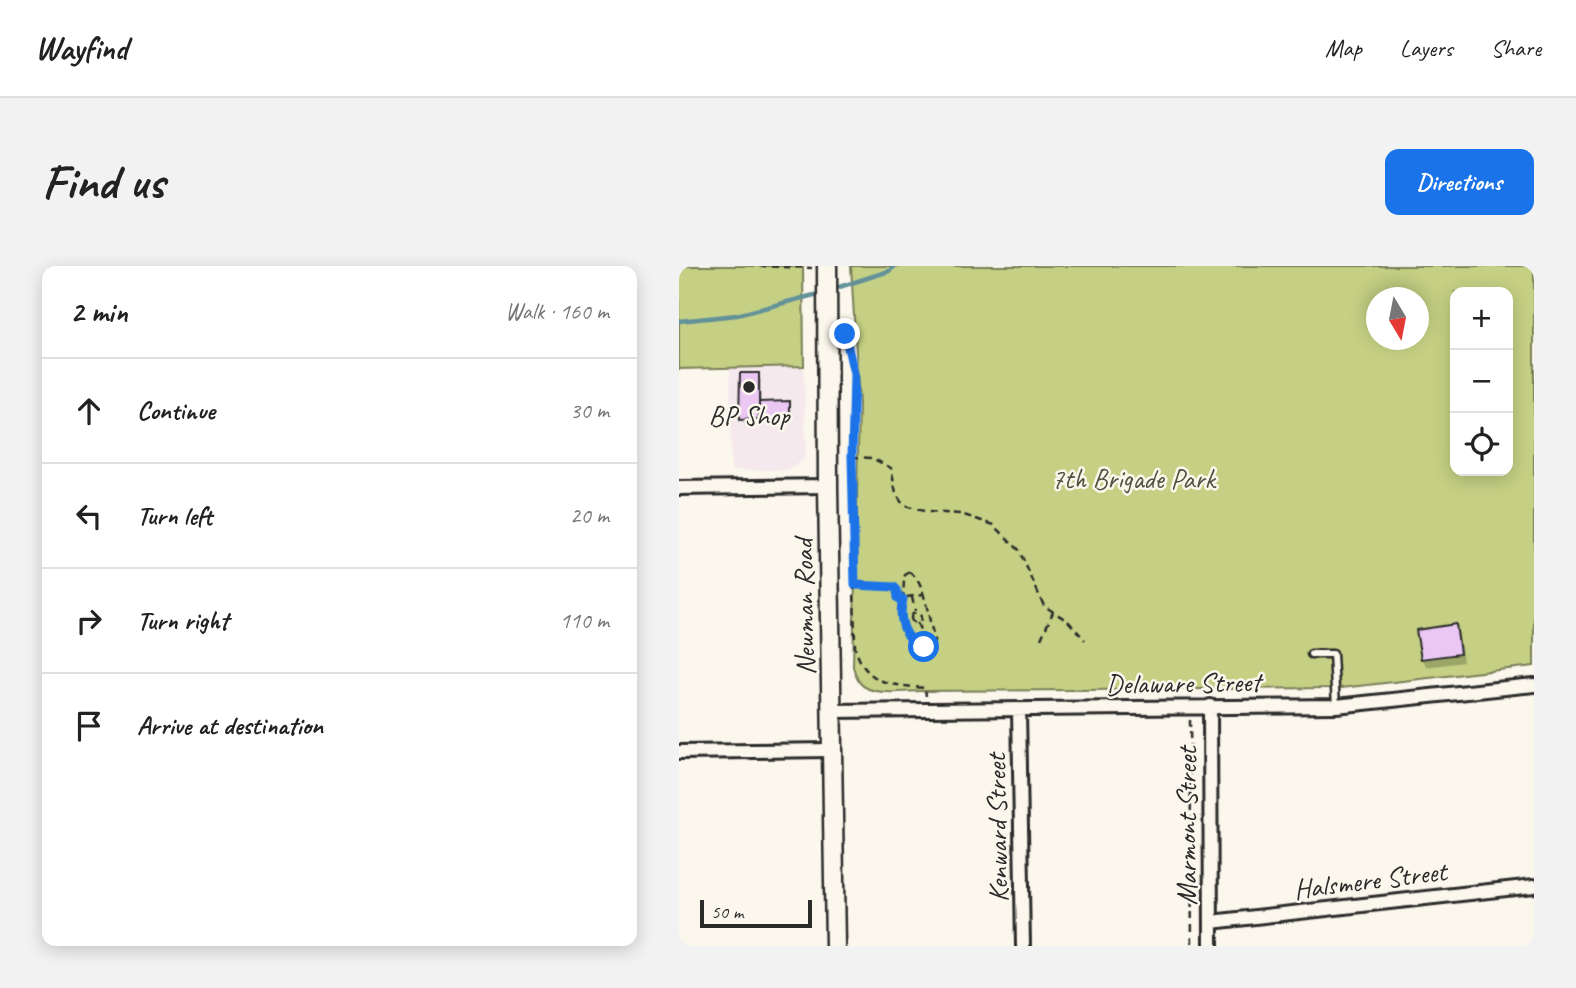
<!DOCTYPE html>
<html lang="en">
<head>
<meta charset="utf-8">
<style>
	body { margin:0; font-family:Caveat,sans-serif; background:#f2f2f2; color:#222 }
	.controls { position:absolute; right:21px; top:21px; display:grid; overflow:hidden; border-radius:14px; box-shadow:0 4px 18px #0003 }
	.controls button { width:63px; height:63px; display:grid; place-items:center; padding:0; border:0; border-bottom:2px solid #e0e0e0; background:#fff; color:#222; font:35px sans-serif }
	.compass { position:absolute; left:687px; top:21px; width:63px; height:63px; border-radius:50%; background:#fff; box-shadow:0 4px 18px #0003; rotate:170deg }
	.scale { position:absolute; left:21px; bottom:18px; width:112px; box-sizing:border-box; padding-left:7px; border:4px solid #2b2b2b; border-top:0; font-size:19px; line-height:24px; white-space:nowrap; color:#2b2b2b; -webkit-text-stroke:5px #fbf7ec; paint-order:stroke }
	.stop { position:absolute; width:21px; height:21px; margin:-16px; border:5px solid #1a73e8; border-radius:50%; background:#fff }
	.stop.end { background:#1a73e8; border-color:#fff; box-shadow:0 2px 7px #0008 }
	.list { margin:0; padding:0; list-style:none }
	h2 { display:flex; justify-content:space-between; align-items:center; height:91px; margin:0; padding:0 28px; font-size:30px }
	h2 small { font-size:23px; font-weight:400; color:#767676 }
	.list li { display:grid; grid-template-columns:46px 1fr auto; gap:21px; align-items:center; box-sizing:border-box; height:105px; padding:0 28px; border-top:2px solid #e0e0e0 }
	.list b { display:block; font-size:26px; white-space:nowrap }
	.list em { font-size:23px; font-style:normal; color:#767676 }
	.icon { flex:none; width:38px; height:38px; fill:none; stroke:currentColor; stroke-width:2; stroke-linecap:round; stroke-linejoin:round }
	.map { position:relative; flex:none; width:855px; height:680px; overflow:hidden; border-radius:14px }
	header { display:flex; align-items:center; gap:42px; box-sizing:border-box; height:98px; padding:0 35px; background:#fff; border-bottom:2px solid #e0e0e0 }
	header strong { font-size:33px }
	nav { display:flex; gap:38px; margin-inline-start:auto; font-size:24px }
	.intro { display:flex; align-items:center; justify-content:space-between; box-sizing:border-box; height:168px; padding:0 42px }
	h1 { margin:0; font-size:49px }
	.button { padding:18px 32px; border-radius:14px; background:#1a73e8; color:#fff; font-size:24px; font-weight:700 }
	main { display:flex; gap:42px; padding:0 42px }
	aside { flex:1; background:#fff; border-radius:14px; box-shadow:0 4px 18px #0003 }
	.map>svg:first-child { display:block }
</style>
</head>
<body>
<header>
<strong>Wayfind</strong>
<nav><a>Map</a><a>Layers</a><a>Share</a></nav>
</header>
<div class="intro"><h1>Find us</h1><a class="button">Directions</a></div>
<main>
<aside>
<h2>2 min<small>Walk · 160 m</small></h2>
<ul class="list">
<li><svg class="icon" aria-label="ahead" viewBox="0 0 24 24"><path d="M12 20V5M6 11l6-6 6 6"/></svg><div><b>Continue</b></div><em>30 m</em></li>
<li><svg class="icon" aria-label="left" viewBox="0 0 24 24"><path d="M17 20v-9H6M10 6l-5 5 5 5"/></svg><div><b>Turn left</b></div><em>20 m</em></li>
<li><svg class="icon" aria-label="right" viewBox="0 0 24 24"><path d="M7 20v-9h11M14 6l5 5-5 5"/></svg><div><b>Turn right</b></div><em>110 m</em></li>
<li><svg class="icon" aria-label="arrive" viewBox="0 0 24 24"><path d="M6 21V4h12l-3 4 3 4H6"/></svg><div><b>Arrive at destination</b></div></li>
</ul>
</aside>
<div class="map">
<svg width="855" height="680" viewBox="0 0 855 680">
	<rect width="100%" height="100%" fill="#fbf7ec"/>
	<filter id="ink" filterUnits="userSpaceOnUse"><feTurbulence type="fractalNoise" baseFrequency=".0143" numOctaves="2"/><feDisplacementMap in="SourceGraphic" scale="14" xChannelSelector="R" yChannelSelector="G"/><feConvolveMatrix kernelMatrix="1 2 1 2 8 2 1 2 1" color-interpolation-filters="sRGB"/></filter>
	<g filter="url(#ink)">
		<path fill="#f6e9ee" d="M 125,100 L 127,185 L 124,194 L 109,204 L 52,204 L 51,101 Z"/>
		<path fill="#c5d084" stroke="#787e58" stroke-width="2" fill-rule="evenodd" d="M 0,0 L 124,0 L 125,100 L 0,103 Z
			M 172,0 L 855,0 L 855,400 L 662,422 L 243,425 C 225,425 193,431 181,417 C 177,412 176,406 174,401 L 180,138 ZM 776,26 L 829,26 L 829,205 L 776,205 ZM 698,32 L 740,32 L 740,74 L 698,74 Z"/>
		<path fill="#0003" d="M 79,108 L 82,114 L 82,138 L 111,139 L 111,151 L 82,152 L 82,158 L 65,158 L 62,153 Z
			M 776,360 L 780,368 L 784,396 L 748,401 L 743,393 L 739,365 Z"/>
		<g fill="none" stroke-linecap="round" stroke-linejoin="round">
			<path stroke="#62919a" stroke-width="4.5" d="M 151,24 L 210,5 L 216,0
				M 0,55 L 58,49 L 143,27"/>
		</g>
		<path fill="#ebc8f4" stroke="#2b2b2b" stroke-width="2" d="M 61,107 L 80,107 L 80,153 L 60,154 Z
			M 111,135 L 111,153 L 80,153 L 80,136 Z
			M 777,358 L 781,388 L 742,393 L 737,364 Z"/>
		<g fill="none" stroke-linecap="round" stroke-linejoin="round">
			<defs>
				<path id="service" d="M 632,388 L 654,388 L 657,440"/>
				<path id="minor" d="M 0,222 L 149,220
					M 531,440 L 532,680
					M 340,444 L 344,680
					M 153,445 L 657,440 L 855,419
					M 0,486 L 153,484
					M 532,656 L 855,620"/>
				<path id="secondary" d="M 148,0 L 149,220 L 156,680"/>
			</defs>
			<use href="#service" stroke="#2b2b2b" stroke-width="11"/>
			<use href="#minor" stroke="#2b2b2b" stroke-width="18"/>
			<use href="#secondary" stroke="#2b2b2b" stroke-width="23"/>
			<path stroke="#2b2b2b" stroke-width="2.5" stroke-dasharray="7 5" stroke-linecap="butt" d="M 0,0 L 1,0
				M 80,0 L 133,2
				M 166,66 L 175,109 L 173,191 L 176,381 C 186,419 213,419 246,422 L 247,430
				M 173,191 L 193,192 L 212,202 L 217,228 L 225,240 L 249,246 L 282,248 L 315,259 L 340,284 L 365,340 L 389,355 L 406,374
				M 231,306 C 247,317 249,354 255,371 L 255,376 L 249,381 C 234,380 222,364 221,349 C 221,343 223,338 224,332 C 225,324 224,317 226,309 Z
				M 177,319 L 215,321 L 218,324 L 218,332 L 244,329
				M 233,331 L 236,345
				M232 352a5 5 0 1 1 10 0a5 5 0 1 1-10 0Z
				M 238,357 L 249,381
				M 362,373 L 374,346
				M 511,454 L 513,680"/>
			<use href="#service" stroke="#fbf7ec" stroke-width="6"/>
			<use href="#minor" stroke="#fbf7ec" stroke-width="12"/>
			<use href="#secondary" stroke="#fbf7ec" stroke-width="18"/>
		</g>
	</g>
	<g fill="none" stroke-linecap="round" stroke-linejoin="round" filter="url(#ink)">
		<path stroke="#1a73e8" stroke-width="9" d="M 166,68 L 175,108 L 173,191 L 176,319 L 215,321 L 218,324 L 219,332 L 224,333 C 219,352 224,374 245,381"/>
	</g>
	<circle fill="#2b2b2b" stroke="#fbf7ec" stroke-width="2.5" cx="70" cy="121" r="7"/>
	<g text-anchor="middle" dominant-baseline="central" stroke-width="5" stroke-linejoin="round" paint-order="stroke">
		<g font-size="28" fill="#2b2b2b" stroke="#fbf7ec">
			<text x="70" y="149">BP Shop</text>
		</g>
		<g font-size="28" fill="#525441" stroke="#fbf7ec">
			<text x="454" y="212">7th Brigade Park</text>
		</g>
		<g font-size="28" fill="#2b2b2b" stroke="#fbf7ec">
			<text transform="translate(125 341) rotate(-91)">Newman Road</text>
			<text transform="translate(504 417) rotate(-1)">Delaware Street</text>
			<text transform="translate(507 560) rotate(-90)">Marmont Street</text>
			<text transform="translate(318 562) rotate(-91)">Kenward Street</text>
			<text transform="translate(691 614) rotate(-7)">Halsmere Street</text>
		</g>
	</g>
</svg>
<div class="controls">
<button>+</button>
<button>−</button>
<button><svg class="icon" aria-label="locate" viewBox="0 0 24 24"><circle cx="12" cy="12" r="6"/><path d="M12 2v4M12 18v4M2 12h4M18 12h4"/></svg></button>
</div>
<svg class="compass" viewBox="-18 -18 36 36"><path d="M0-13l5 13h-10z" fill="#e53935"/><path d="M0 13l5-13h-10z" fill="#767676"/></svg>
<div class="scale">50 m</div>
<div class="stop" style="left:245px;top:381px"></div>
<div class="stop end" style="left:166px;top:68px"></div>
</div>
</main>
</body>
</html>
